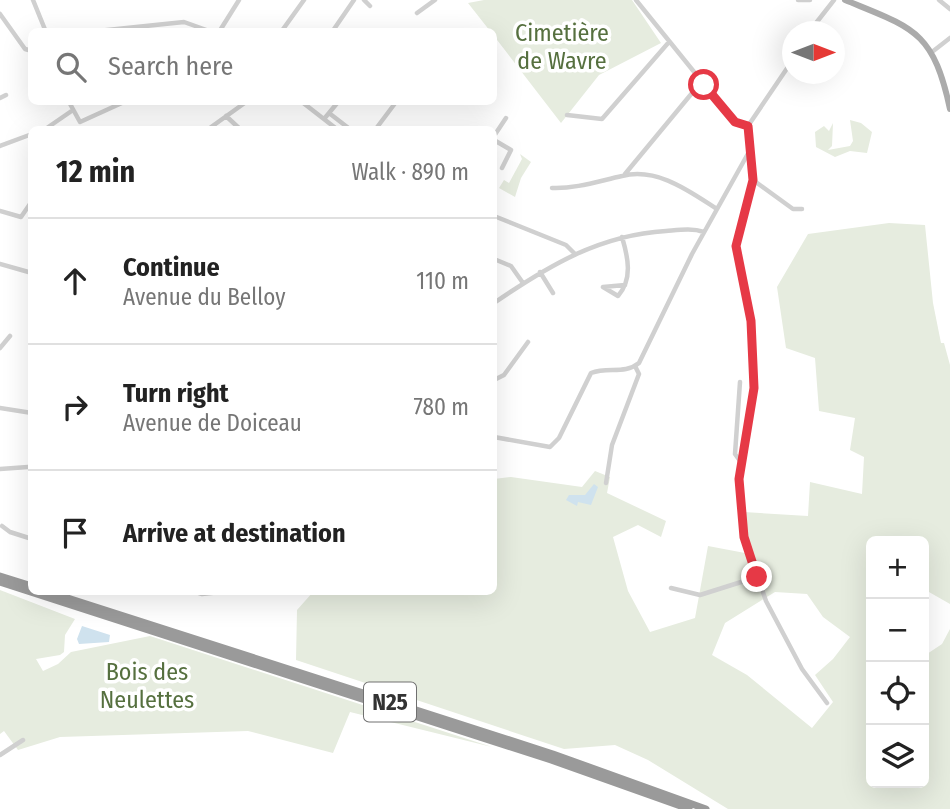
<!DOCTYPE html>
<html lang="en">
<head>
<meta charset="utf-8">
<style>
	body { margin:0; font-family:"Fira Sans Condensed",sans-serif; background:#f6f6f6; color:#222 }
	.controls { position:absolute; right:21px; bottom:21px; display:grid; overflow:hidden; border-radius:10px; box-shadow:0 7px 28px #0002 }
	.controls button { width:63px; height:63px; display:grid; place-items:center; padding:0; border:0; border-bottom:2px solid #e0e0e0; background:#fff; color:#222; font:35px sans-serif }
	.compass { position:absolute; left:782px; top:21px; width:63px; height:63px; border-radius:50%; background:#fff; box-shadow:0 7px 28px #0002; rotate:90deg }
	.stop { position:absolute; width:21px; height:21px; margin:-16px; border:5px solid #e63946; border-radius:50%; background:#fff }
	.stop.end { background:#e63946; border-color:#fff; box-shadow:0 2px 7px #0008 }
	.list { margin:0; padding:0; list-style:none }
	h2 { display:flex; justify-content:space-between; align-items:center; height:91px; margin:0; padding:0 28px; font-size:30px }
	h2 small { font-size:23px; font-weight:400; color:#767676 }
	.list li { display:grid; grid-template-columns:46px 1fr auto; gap:21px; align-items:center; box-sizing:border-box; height:126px; padding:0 28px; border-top:2px solid #e0e0e0 }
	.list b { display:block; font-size:26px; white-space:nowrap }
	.list p { margin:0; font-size:23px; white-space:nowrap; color:#767676 }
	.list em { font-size:23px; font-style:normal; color:#767676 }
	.icon { flex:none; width:38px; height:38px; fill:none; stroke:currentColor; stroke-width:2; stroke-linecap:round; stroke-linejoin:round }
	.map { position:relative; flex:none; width:950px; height:809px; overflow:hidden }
	.search { position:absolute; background:#fff; box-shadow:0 7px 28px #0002; left:28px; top:28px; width:469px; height:77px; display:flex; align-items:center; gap:18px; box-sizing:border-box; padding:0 24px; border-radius:10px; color:#767676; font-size:26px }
	.panel { position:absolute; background:#fff; box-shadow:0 7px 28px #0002; left:28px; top:126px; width:469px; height:469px; border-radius:10px }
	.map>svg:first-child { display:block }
</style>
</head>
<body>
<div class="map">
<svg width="950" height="809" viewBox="0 0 950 809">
	<rect width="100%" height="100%" fill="#fff"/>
	<path fill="#e6ecdf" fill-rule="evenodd" d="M 484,0 L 632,0 L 661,43 L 599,75 L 561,123 L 494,36 L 494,32 L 490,31 L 468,3 Z
		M 850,120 L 861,123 L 872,132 L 867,153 L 850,151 L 835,157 L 816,147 L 815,132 L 824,126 L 829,131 L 833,123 L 832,146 L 828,150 L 850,146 L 853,141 Z
		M 520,154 L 531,162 L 521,178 L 515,197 L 499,188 L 504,180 L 509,183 L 522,159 Z
		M 889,223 L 925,225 L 933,303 L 941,343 L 944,343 L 950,365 L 950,604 L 929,592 L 924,593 L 924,541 L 871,541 L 871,636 L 867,649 L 871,653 L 871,783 L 924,783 L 924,656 L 942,644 L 950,629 L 950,809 L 728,809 L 648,760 L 615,745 L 564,749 L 296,660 L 297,610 L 313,592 L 494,592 L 494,479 L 511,477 L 582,487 L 595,471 L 610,477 L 607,493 L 666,521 L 661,537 L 638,525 L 613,537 L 628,591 L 650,632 L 695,618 L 708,546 L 745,553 L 744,512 L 808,516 L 810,482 L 862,494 L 864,457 L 850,450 L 855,418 L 819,411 L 815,358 L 786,348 L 777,287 L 808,234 ZM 775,592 L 807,594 L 823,617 L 850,637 L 833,659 L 815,675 L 833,702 L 812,728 L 747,675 L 712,655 L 725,623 Z
		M 0,590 L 75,619 L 65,635 L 64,652 L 60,655 L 36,659 L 43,671 L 58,664 L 71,652 L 150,636 L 492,747 L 350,712 L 333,753 L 248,731 L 60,737 L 18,750 L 4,731 L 0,734 Z"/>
	<path fill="#cfe2ee" d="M 594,484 L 598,487 L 591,505 L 578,502 L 577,506 L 566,500 L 569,495 L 585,495 Z
		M 82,626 L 110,635 L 109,642 L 79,644 L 77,639 Z"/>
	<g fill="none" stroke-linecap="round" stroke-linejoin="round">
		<path stroke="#d0d0d0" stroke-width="4.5" d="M 33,0 L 46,32
			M 364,0 L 370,6
			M 636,0 L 733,120 L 748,126
			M 798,0 L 810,0
			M 939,0 L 950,9
			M 417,13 L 435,0
			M 0,14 L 25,49 L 32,51
			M 88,32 L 184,22 L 212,32
			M 219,32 L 239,0
			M 281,32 L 304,0
			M 332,32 L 354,0
			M 809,32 L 834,0
			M 932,52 L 950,38
			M 0,98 L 6,95
			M 69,102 L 80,122 L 124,102
			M 302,102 L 338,130
			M 329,113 L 338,102
			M 567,115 L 602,119 L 669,42
			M 226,116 L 241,130
			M 324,119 L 329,113 L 351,130
			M 748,126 L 792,61
			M 44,130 L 73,110
			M 207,130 L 246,102
			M 375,130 L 396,102
			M 494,136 L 506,118
			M 494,140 L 511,150 L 502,168
			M 0,146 L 32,134
			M 750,150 L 753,180 L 735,246 L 751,321 L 754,388 L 739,470 L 744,537 L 766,601 L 802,669 L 827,703
			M 625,174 L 702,81
			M 753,180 L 793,209 L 802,209
			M 552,188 C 575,189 599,181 622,176 C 657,167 689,191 717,209
			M 0,211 L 21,217 L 32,201
			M 494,216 L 566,245 L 574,253
			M 622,237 C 628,257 633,279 618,296 L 603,287 L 625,285
			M 494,259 L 511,266 L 523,283
			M 0,264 L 32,273
			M 540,272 L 553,293
			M 494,303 C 548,266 599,235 666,231 C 679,230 692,228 704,232
			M 0,348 L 10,336
			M 494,380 L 504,375 L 528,342
			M 0,408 L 32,413
			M 494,437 L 550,447 L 559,438 L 591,373 C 608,366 624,375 639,363 L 692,254 L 750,150 L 748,126
			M 740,461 L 735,454 L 740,382
			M 0,469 L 28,467
			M 606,483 L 612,445 L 639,374 L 635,366
			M 2,526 L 10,532 L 32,539
			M 671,588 L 700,595 L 757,577
			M 196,592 L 202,594 L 220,592
			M 0,755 L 23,740"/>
		<path stroke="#ababab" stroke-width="6" d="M 845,0 C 913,28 933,30 950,109"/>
		<path stroke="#9a9a9a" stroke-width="7" d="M 0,576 L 32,586
			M 0,582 L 551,760 L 689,809
			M 49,592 L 553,754 L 706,809"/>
	</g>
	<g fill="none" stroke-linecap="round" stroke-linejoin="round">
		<path stroke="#e63946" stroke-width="9" d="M 704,85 L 735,122 L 748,126 L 753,180 L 736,246 L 751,321 L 754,388 L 739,479 L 744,537 L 757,577"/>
	</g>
	<g text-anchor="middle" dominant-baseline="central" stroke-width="7" stroke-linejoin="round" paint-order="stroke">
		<rect fill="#fff" stroke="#707070" stroke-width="2" x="364" y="682.5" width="52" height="39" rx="5"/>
		<g font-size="23" font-weight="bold" fill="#333">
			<text x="390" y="702">N25</text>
		</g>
		<g font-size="24" fill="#56703f" stroke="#fff">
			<text x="562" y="33">Cimetière<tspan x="562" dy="28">de Wavre</tspan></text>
			<text x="147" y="672">Bois des<tspan x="147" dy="28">Neulettes</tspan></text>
		</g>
	</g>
</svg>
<div class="controls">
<button>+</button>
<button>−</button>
<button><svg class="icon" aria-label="locate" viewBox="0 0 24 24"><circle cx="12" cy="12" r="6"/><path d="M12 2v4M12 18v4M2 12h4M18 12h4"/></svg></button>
<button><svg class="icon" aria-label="layers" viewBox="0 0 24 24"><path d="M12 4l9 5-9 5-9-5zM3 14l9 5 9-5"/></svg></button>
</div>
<svg class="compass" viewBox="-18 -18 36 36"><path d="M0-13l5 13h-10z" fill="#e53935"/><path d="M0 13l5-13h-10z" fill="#767676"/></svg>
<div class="stop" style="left:704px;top:85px"></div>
<div class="stop end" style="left:757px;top:577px"></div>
<div class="search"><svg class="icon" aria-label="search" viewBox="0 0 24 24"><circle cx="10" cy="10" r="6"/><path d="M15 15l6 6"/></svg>Search here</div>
<section class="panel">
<h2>12 min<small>Walk · 890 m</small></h2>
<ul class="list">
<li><svg class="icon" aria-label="ahead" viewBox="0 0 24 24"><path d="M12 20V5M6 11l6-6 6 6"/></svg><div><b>Continue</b><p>Avenue du Belloy</p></div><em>110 m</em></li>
<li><svg class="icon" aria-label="right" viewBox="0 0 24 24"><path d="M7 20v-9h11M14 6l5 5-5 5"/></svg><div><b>Turn right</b><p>Avenue de Doiceau</p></div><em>780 m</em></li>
<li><svg class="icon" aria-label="arrive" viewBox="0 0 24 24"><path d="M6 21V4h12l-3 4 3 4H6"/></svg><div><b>Arrive at destination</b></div></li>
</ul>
</section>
</div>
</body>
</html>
